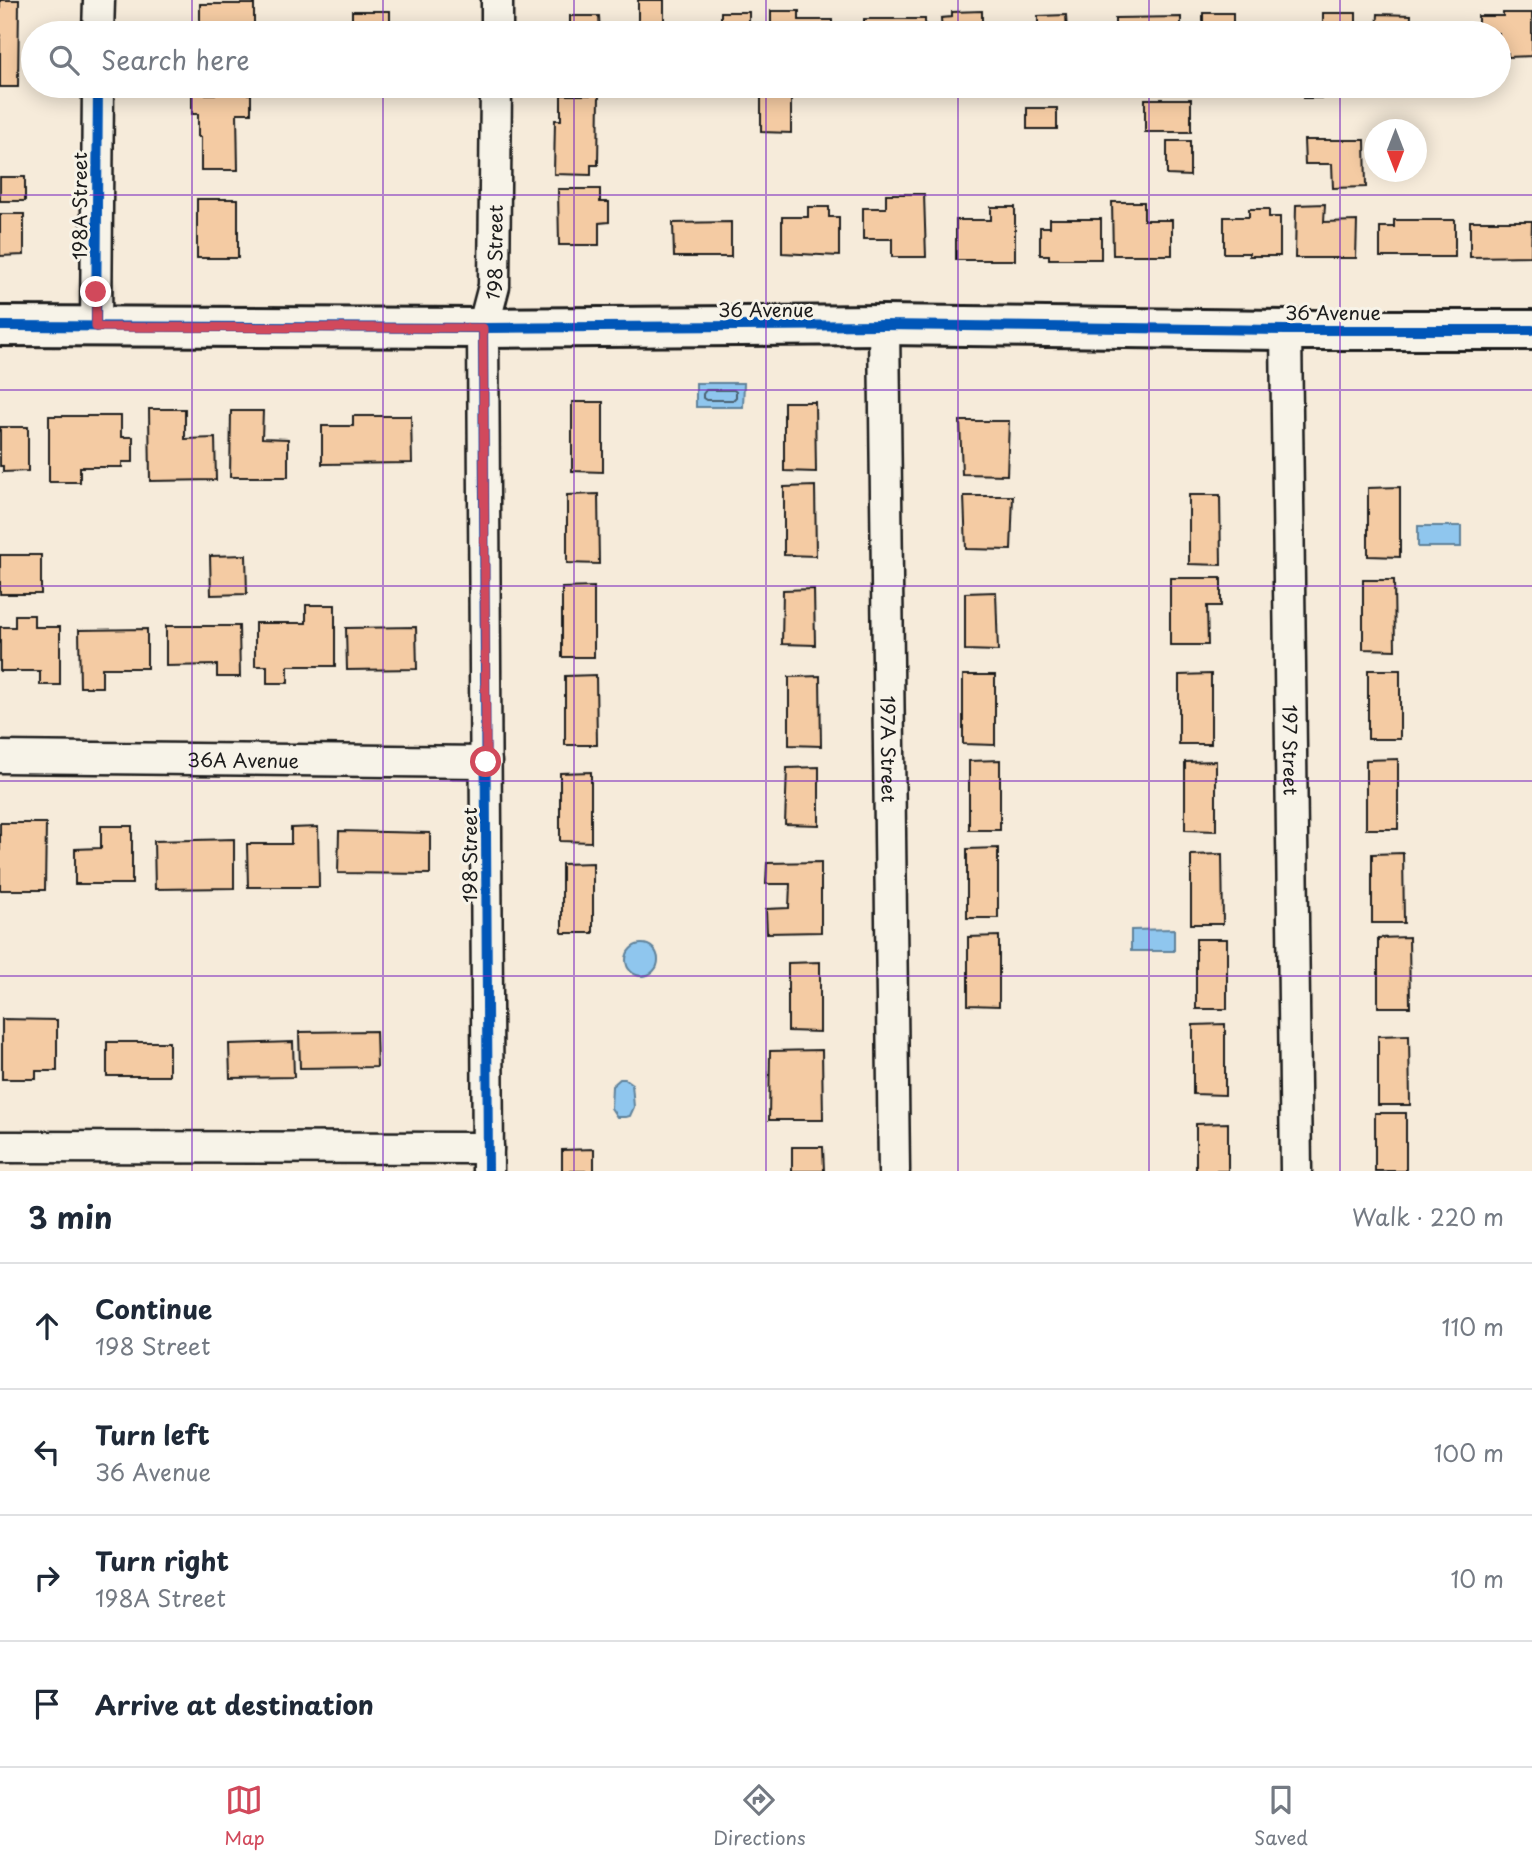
<!DOCTYPE html>
<html lang="en">
<head>
<meta charset="utf-8">
<style>
	body { margin:0; font-family:"Playpen Sans",sans-serif; background:#f6f6f7; color:#1f2937 }
	.compass { position:absolute; left:1364px; top:119px; width:63px; height:63px; border-radius:50%; background:#fff; box-shadow:0 4px 18px #0003; rotate:180deg }
	.stop { position:absolute; width:21px; height:21px; margin:-16px; border:5px solid #d1495b; border-radius:50%; background:#fff }
	.stop.end { background:#d1495b; border-color:#fff; box-shadow:0 2px 7px #0008 }
	.list { margin:0; padding:0; list-style:none }
	h2 { display:flex; justify-content:space-between; align-items:center; height:91px; margin:0; padding:0 28px; font-size:30px }
	h2 small { font-size:23px; font-weight:400; color:#747a83 }
	.list li { display:grid; grid-template-columns:46px 1fr auto; gap:21px; align-items:center; box-sizing:border-box; height:126px; padding:0 28px; border-top:2px solid #e0e1e3 }
	.list b { display:block; font-size:26px; white-space:nowrap }
	.list p { margin:0; font-size:23px; white-space:nowrap; color:#747a83 }
	.list em { font-size:23px; font-style:normal; color:#747a83 }
	.icon { flex:none; width:38px; height:38px; fill:none; stroke:currentColor; stroke-width:2; stroke-linecap:round; stroke-linejoin:round }
	.map { position:relative; flex:none; width:1532px; height:1171px; overflow:hidden }
	.search { position:absolute; background:#fff; box-shadow:0 4px 18px #0003; left:21px; right:21px; top:21px; height:77px; display:flex; align-items:center; gap:18px; box-sizing:border-box; padding:0 24px; border-radius:38px; color:#747a83; font-size:26px }
	.sheet { height:595px; background:#fff }
	nav { display:flex; justify-content:space-around; align-items:center; box-sizing:border-box; height:98px; border-top:2px solid #e0e1e3; background:#fff; font-size:19px; color:#747a83 }
	nav a { display:grid; justify-items:center; gap:4px }
	nav .on { color:#d1495b }
	.map>svg:first-child { display:block }
</style>
</head>
<body>
<div class="map">
<svg width="1532" height="1171" viewBox="0 0 1532 1171">
	<rect width="100%" height="100%" fill="#f6ebda"/>
	<filter id="ink" filterUnits="userSpaceOnUse"><feTurbulence type="fractalNoise" baseFrequency=".0143" numOctaves="2"/><feDisplacementMap in="SourceGraphic" scale="14" xChannelSelector="R" yChannelSelector="G"/><feConvolveMatrix kernelMatrix="1 2 1 2 8 2 1 2 1" color-interpolation-filters="sRGB"/></filter>
	<g filter="url(#ink)">
		<path fill="#8fc6ee" stroke="#61829a" stroke-width="2" d="M 696,383 L 744,383 L 743,407 L 696,407 Z
			M 1418,526 L 1461,526 L 1461,547 L 1418,547 Z
			M 1174,929 L 1174,951 L 1131,951 L 1131,930 Z
			M626 960a16 16 0 1 1 32 0a16 16 0 1 1-32 0Z
			M 620,1079 L 625,1079 L 632,1084 L 634,1107 L 630,1116 L 626,1117 L 617,1117 L 611,1108 L 612,1086 Z"/>
		<g fill="none" stroke-linecap="round" stroke-linejoin="round">
			<path stroke="#4a6070" stroke-width="2" d="M 706,390 L 734,390 L 736,392 L 736,397 L 733,400 L 706,400 L 703,398 L 703,394 Z"/>
		</g>
		<path fill="#f4cba3" stroke="#1c1c1c" stroke-width="2" d="M 0,0 L 19,0 L 18,87 L 0,87 Z
			M 638,0 L 664,0 L 664,33 L 638,33 Z
			M 200,4 L 254,4 L 254,33 L 200,33 Z
			M 352,11 L 390,11 L 390,33 L 352,33 Z
			M 771,11 L 799,11 L 799,20 L 832,20 L 832,33 L 771,33 Z
			M 982,11 L 982,33 L 942,33 L 941,18 L 952,17 L 952,12 Z
			M 721,12 L 749,12 L 749,33 L 709,33 L 709,30 L 721,30 Z
			M 1203,13 L 1233,13 L 1233,33 L 1203,33 Z
			M 1323,13 L 1356,13 L 1356,33 L 1323,33 Z
			M 1503,13 L 1532,13 L 1532,56 L 1508,57 L 1508,53 L 1499,53 L 1499,33 L 1478,33 L 1478,16 L 1503,16 Z
			M 1378,14 L 1411,15 L 1410,33 L 1377,33 Z
			M 1066,15 L 1067,32 L 1102,32 L 1102,33 L 1038,33 L 1038,16 Z
			M 570,16 L 599,16 L 600,33 L 570,33 Z
			M 1181,17 L 1181,33 L 1115,33 L 1115,18 Z
			M 864,19 L 925,19 L 925,33 L 864,33 Z
			M 761,86 L 791,86 L 791,133 L 761,132 Z
			M 1305,86 L 1355,86 L 1324,86 L 1324,98 L 1304,98 Z
			M 192,94 L 251,94 L 251,113 L 237,113 L 238,170 L 201,170 L 201,137 L 198,137 L 198,114 L 192,114 Z
			M 561,95 L 599,95 L 598,165 L 591,165 L 591,175 L 554,174 L 555,120 L 561,120 Z
			M 1145,99 L 1191,99 L 1191,132 L 1145,132 Z
			M 1027,108 L 1057,108 L 1057,129 L 1027,129 Z
			M 1304,140 L 1365,140 L 1366,187 L 1333,188 L 1332,164 L 1305,164 Z
			M 1167,141 L 1190,141 L 1190,176 L 1167,175 Z
			M 0,177 L 25,177 L 25,201 L 0,201 Z
			M 558,189 L 600,189 L 600,202 L 609,202 L 609,222 L 599,223 L 599,245 L 559,245 Z
			M 886,194 L 924,194 L 926,257 L 892,257 L 892,239 L 863,239 L 863,208 L 886,208 Z
			M 197,199 L 238,199 L 238,258 L 197,258 Z
			M 1112,202 L 1144,202 L 1144,220 L 1172,220 L 1172,255 L 1113,255 Z
			M 1325,204 L 1324,222 L 1357,221 L 1356,258 L 1295,258 L 1296,205 Z
			M 808,207 L 829,207 L 829,217 L 839,217 L 839,256 L 782,253 L 782,217 L 808,217 Z
			M 991,207 L 1015,207 L 1015,260 L 956,260 L 956,220 L 991,220 Z
			M 1249,209 L 1269,209 L 1269,217 L 1280,217 L 1280,256 L 1249,256 L 1249,253 L 1224,253 L 1224,217 L 1249,217 Z
			M 0,214 L 24,214 L 24,255 L 0,256 Z
			M 1050,219 L 1101,219 L 1101,259 L 1049,259 L 1049,255 L 1040,255 L 1040,227 L 1050,227 Z
			M 1394,220 L 1455,220 L 1455,257 L 1380,257 L 1380,227 L 1394,227 Z
			M 1470,221 L 1532,221 L 1531,256 L 1470,257 Z
			M 731,222 L 731,257 L 674,257 L 673,223 Z
			M 572,402 L 603,402 L 603,472 L 572,471 Z
			M 784,402 L 815,402 L 816,472 L 784,471 Z
			M 149,409 L 185,409 L 185,439 L 215,438 L 216,480 L 150,481 Z
			M 231,411 L 263,411 L 262,438 L 288,439 L 288,477 L 230,477 Z
			M 49,416 L 121,416 L 121,437 L 133,437 L 133,462 L 122,462 L 122,467 L 80,467 L 80,482 L 49,482 Z
			M 353,416 L 411,416 L 412,463 L 322,464 L 322,426 L 353,426 Z
			M 960,421 L 1009,421 L 1007,475 L 962,474 Z
			M 0,427 L 28,427 L 28,471 L 3,472 L 3,466 L 0,466 Z
			M 815,486 L 816,556 L 784,555 L 784,487 Z
			M 1400,487 L 1400,557 L 1368,556 L 1368,488 Z
			M 598,494 L 599,564 L 567,563 L 567,495 Z
			M 1189,495 L 1220,495 L 1221,565 L 1189,564 Z
			M 964,496 L 1013,496 L 1011,550 L 966,549 Z
			M 0,555 L 41,555 L 41,594 L 0,594 Z
			M 246,555 L 247,594 L 211,595 L 210,556 Z
			M 1170,578 L 1221,578 L 1221,606 L 1207,606 L 1208,645 L 1170,645 Z
			M 1363,580 L 1394,580 L 1395,650 L 1363,649 Z
			M 594,587 L 594,657 L 562,657 L 562,588 Z
			M 814,589 L 815,645 L 782,644 L 783,590 Z
			M 996,592 L 998,651 L 965,650 L 965,593 Z
			M 306,605 L 335,605 L 335,666 L 288,666 L 288,683 L 267,683 L 267,666 L 255,666 L 255,623 L 306,623 Z
			M 15,615 L 34,615 L 34,627 L 60,627 L 60,685 L 40,685 L 40,671 L 0,671 L 0,627 L 15,627 Z
			M 166,626 L 239,626 L 240,677 L 217,677 L 217,665 L 166,666 Z
			M 416,627 L 417,669 L 347,670 L 346,628 Z
			M 147,629 L 147,668 L 102,668 L 102,687 L 80,687 L 79,630 Z
			M 1368,670 L 1400,670 L 1400,739 L 1368,739 Z
			M 1211,674 L 1211,744 L 1179,744 L 1179,675 Z
			M 596,675 L 597,745 L 565,745 L 565,676 Z
			M 963,675 L 995,675 L 995,745 L 963,744 Z
			M 820,676 L 821,746 L 789,745 L 789,677 Z
			M 1398,759 L 1398,829 L 1366,829 L 1366,760 Z
			M 1000,760 L 1000,830 L 969,830 L 969,761 Z
			M 1216,761 L 1216,831 L 1185,830 L 1185,762 Z
			M 819,767 L 819,825 L 785,824 L 787,768 Z
			M 591,772 L 591,842 L 560,841 L 560,773 Z
			M 0,823 L 46,823 L 45,890 L 0,890 Z
			M 101,826 L 132,826 L 132,884 L 75,884 L 75,849 L 101,848 Z
			M 318,827 L 319,887 L 248,887 L 247,844 L 291,844 L 291,828 Z
			M 339,831 L 430,833 L 430,874 L 338,873 Z
			M 234,839 L 234,888 L 155,889 L 154,841 Z
			M 998,848 L 998,918 L 967,918 L 967,849 Z
			M 1403,853 L 1404,923 L 1372,923 L 1372,854 Z
			M 1222,854 L 1223,924 L 1191,924 L 1191,855 Z
			M 821,862 L 821,932 L 767,933 L 766,909 L 789,908 L 790,884 L 766,884 L 767,863 Z
			M 593,863 L 593,933 L 562,933 L 562,864 Z
			M 999,936 L 999,1006 L 968,1005 L 968,937 Z
			M 1409,937 L 1410,1007 L 1378,1007 L 1378,938 Z
			M 1196,939 L 1227,939 L 1227,1009 L 1196,1009 Z
			M 820,962 L 820,1032 L 788,1031 L 788,963 Z
			M 2,1019 L 57,1020 L 57,1071 L 36,1071 L 36,1079 L 2,1079 Z
			M 1225,1024 L 1225,1095 L 1193,1094 L 1193,1025 Z
			M 376,1031 L 377,1067 L 300,1068 L 299,1032 Z
			M 1409,1035 L 1410,1105 L 1378,1105 L 1378,1036 Z
			M 107,1042 L 169,1042 L 169,1076 L 107,1076 Z
			M 293,1042 L 294,1077 L 230,1078 L 229,1044 Z
			M 822,1050 L 823,1120 L 769,1120 L 770,1051 Z
			M 1375,1113 L 1406,1113 L 1406,1171 L 1375,1171 Z
			M 1228,1123 L 1228,1171 L 1196,1171 L 1196,1124 Z
			M 792,1147 L 823,1147 L 824,1171 L 792,1171 Z
			M 594,1149 L 594,1171 L 562,1171 L 562,1150 Z"/>
		<g fill="none" stroke-linecap="round" stroke-linejoin="round">
			<defs>
				<g id="minor">
					<path d="M 98,33 L 99,0"/>
					<path d="M 497,33 L 497,0"/>
					<path id="s1" d="M 884,325 L 894,1171"/>
					<path d="M 96,327 L 98,86"/>
					<path id="s2" d="M 1286,330 L 1296,1171"/>
					<path id="s3" d="M 0,757 L 486,762"/>
					<path d="M 0,1147 L 488,1148"/>
					<path id="s4" d="M 488,1171 L 483,328 L 494,286 L 496,86"/>
				</g>
				<path id="secondary" d="M 0,326 L 483,328 L 884,325 L 1286,330 L 1532,330"/>
			</defs>
			<use href="#minor" stroke="#1c1c1c" stroke-width="35"/>
			<use href="#secondary" stroke="#1c1c1c" stroke-width="44"/>
			<use href="#minor" stroke="#f7f3e8" stroke-width="30"/>
			<use href="#secondary" stroke="#f7f3e8" stroke-width="38"/>
			<defs>
				<path id="cycleway" d="M 0,326 L 483,328 L 884,325 L 1286,330 L 1532,330
					M 96,327 L 98,86
					M 483,328 L 488,1171"/>
			</defs>
			<use href="#cycleway" stroke="#f7f3e8" stroke-width="15"/>
			<use href="#cycleway" stroke="#0057b8" stroke-width="10"/>
		</g>
	</g>
	<g fill="none" stroke-linecap="round" stroke-linejoin="round" filter="url(#ink)">
		<path stroke="#d1495b" stroke-width="9" d="M 96,292 L 96,327 L 483,328 L 486,762"/>
	</g>
	<path fill="none" stroke="#7b2cbf" stroke-width="2" stroke-opacity="0.55" d="M 192,0 L 192,33M 383,0 L 383,33M 574,0 L 574,33M 766,0 L 766,33M 958,0 L 958,33M 1149,0 L 1149,33M 1340,0 L 1340,33M 192,86 L 192,1171M 383,86 L 383,1171M 574,86 L 574,1171M 766,86 L 766,1171M 958,86 L 958,1171M 1149,86 L 1149,1171M 1340,86 L 1340,1171M 0,195 L 1532,195M 0,390 L 1532,390M 0,586 L 1532,586M 0,781 L 1532,781M 0,976 L 1532,976"/>
	<g text-anchor="middle" dominant-baseline="central" stroke-width="6" stroke-linejoin="round" paint-order="stroke">
		<g font-size="19" fill="#1c1c1c" stroke="#f7f3e8">
			<text transform="translate(79 206) rotate(-90)">198A Street</text>
			<text stroke="none"><textPath href="#s4" startOffset="920">198 Street</textPath></text>
			<text x="766" y="309">36 Avenue</text>
			<text x="1333" y="312">36 Avenue</text>
			<text stroke="none"><textPath href="#s1" startOffset="424">197A Street</textPath></text>
			<text stroke="none"><textPath href="#s2" startOffset="420">197 Street</textPath></text>
			<text stroke="none"><textPath href="#s3" startOffset="243">36A Avenue</textPath></text>
			<text transform="translate(469 855) rotate(-90)">198 Street</text>
		</g>
	</g>
</svg>
<svg class="compass" viewBox="-18 -18 36 36"><path d="M0-13l5 13h-10z" fill="#e53935"/><path d="M0 13l5-13h-10z" fill="#747a83"/></svg>
<div class="stop" style="left:486px;top:762px"></div>
<div class="stop end" style="left:96px;top:292px"></div>
<div class="search"><svg class="icon" aria-label="search" viewBox="0 0 24 24"><circle cx="10" cy="10" r="6"/><path d="M15 15l6 6"/></svg>Search here</div>
</div>
<section class="sheet">
<h2>3 min<small>Walk · 220 m</small></h2>
<ul class="list">
<li><svg class="icon" aria-label="ahead" viewBox="0 0 24 24"><path d="M12 20V5M6 11l6-6 6 6"/></svg><div><b>Continue</b><p>198 Street</p></div><em>110 m</em></li>
<li><svg class="icon" aria-label="left" viewBox="0 0 24 24"><path d="M17 20v-9H6M10 6l-5 5 5 5"/></svg><div><b>Turn left</b><p>36 Avenue</p></div><em>100 m</em></li>
<li><svg class="icon" aria-label="right" viewBox="0 0 24 24"><path d="M7 20v-9h11M14 6l5 5-5 5"/></svg><div><b>Turn right</b><p>198A Street</p></div><em>10 m</em></li>
<li><svg class="icon" aria-label="arrive" viewBox="0 0 24 24"><path d="M6 21V4h12l-3 4 3 4H6"/></svg><div><b>Arrive at destination</b></div></li>
</ul>
</section>
<nav>
<a class="on"><svg class="icon" aria-label="map" viewBox="0 0 24 24"><path d="M3 6l6-2 6 2 6-2v14l-6 2-6-2-6 2zM9 4v14M15 6v14"/></svg>Map</a>
<a><svg class="icon" aria-label="directions" viewBox="0 0 24 24"><path d="M12 3l9 9-9 9-9-9zM9 14v-3h6M13 9l2 2-2 2"/></svg>Directions</a>
<a><svg class="icon" aria-label="saved" viewBox="0 0 24 24"><path d="M7 4h10v16l-5-4-5 4z"/></svg>Saved</a>
</nav>
</body>
</html>
